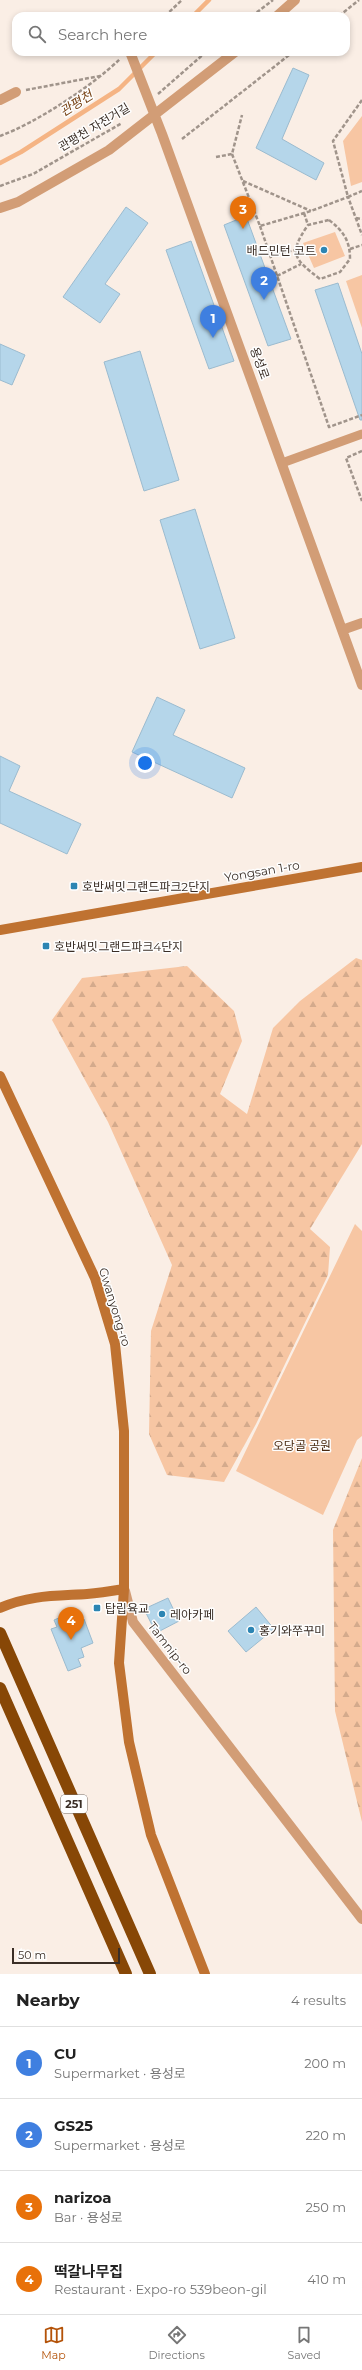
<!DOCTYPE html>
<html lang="en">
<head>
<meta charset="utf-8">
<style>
	body { margin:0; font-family:Montserrat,"Noto Sans KR",sans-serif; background:#f6f6f6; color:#222 }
	.scale { position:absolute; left:12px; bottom:10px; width:108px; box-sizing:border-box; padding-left:4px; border:2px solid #3a2e26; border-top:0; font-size:11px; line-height:14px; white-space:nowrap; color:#3a2e26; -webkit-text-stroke:3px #fefefe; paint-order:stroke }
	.you { position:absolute; left:145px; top:763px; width:14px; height:14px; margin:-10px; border:3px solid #fff; border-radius:50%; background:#1a73e8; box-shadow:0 0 0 6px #1a73e833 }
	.badge { display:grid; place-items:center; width:26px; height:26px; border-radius:50%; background:#b45309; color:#fff; font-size:13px; font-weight:700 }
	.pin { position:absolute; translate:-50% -33px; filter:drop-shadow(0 1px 2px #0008) }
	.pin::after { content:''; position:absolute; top:21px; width:14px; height:12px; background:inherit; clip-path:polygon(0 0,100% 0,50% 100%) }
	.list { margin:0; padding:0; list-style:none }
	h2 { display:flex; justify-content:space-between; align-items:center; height:52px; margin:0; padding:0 16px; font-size:17px }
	h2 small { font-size:13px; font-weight:400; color:#767676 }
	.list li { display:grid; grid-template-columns:26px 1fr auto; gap:12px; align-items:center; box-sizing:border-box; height:72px; padding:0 16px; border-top:1px solid #e0e0e0 }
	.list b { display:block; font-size:15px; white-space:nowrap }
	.list p { margin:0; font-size:13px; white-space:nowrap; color:#767676 }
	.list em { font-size:13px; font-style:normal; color:#767676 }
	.icon { flex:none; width:22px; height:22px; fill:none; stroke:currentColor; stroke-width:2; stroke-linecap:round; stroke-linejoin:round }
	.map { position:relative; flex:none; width:362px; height:1974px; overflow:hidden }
	.search { position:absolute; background:#fff; box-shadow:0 2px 6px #0003; left:12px; right:12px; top:12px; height:44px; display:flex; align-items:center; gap:10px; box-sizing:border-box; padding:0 14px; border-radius:12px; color:#767676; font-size:15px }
	.sheet { height:340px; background:#fff }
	nav { display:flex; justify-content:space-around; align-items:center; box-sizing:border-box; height:56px; border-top:1px solid #e0e0e0; background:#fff; font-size:11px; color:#767676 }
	nav a { display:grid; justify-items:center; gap:2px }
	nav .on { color:#b45309 }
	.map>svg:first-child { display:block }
</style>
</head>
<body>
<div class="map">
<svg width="362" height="1974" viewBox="0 0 362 1974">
	<defs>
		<pattern id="forest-firs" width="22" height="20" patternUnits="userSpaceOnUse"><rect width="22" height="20" fill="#f7c6a3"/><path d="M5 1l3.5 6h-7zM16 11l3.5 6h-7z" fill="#d4aa8c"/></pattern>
	</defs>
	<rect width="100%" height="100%" fill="#faeee5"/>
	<path fill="#f7c6a3" d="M 362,116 L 362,182 L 351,186 L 343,141 Z
		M 335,232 L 345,256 L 314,268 L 303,243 Z
		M 362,275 L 362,328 L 346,281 Z
		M 355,1224 L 362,1231 L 362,1436 L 357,1440 L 323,1515 L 236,1471 Z"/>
	<path fill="url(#forest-firs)" d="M 356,958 L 362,960 L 362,1144 L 310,1229 L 330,1247 L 328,1275 L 256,1424 L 224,1482 L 167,1475 L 149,1434 L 151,1331 L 172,1265 L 108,1122 L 52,1020 L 82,978 L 187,966 L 234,1011 L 242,1041 L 220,1094 L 247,1114 L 273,1028 L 300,1001 Z
		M 362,1458 L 362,1822 L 335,1711 L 333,1530 Z"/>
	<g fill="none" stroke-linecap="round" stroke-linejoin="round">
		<path stroke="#f5b484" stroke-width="4.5" d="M 193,16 L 209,0
			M 0,163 L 21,152 L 119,89 L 156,52"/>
	</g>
	<path fill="#b5d6ea" stroke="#9bbbcf" d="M 293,68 L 309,75 L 282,139 L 324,163 L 316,180 L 256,148 Z
		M 126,207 L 148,223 L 105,284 L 120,294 L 100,323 L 63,297 Z
		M 246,216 L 291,339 L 268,346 L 224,225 Z
		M 191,241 L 234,361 L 209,369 L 166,250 Z
		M 338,283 L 362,354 L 362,420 L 360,420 L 315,290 Z
		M 0,344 L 25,355 L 12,385 L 0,380 Z
		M 140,351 L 179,480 L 144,491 L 104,362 Z
		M 195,509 L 235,638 L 200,649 L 160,520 Z
		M 157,697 L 185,710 L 173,735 L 245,768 L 232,798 L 132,752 Z
		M 0,756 L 20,766 L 9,791 L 81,824 L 67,854 L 0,823 Z
		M 168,1598 L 179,1621 L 156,1633 L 144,1609 Z
		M 256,1607 L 274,1629 L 246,1652 L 228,1631 Z
		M 66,1615 L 71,1625 L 84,1619 L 93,1643 L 81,1648 L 84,1657 L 78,1659 L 81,1666 L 68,1671 L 51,1629 L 57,1627 L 54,1620 Z"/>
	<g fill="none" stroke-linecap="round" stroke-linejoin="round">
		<path stroke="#a0948b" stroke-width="2.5" stroke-dasharray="4 2" stroke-linecap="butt" d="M 165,16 L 182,0
			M 252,16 L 273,0
			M 339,16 L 359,0
			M 26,90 L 100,76
			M 158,94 L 206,52
			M 362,100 L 333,141 L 348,197 L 362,191
			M 0,136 C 36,123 92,86 120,59
			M 182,139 L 293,52
			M 232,154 L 260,226 L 311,211 L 348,197 L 362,235
			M 216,157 L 232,154 L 242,115
			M 243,181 L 311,211
			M 0,186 L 33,174 L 122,123
			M 304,213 L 308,225
			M 356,218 L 362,219
			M 329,220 C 343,231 350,240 350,259 L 340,272 L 320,279 C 294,259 288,254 308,225 Z
			M 260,226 L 329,427 L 362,415
			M 350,249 L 362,245
			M 270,256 L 295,250
			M 277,276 L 301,264
			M 362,451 L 346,458 L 362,501"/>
		<path stroke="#d29d76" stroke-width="9" d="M 282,463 L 362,434"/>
		<path stroke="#d29d76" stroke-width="10" d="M 277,16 L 295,0
			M 130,52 L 162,134 L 362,685
			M 0,100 L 16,92
			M 0,208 L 18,202 L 109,150 L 235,52
			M 342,630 L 362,623
			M 125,1591 L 133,1622 L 362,1919"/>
		<path stroke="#bf7231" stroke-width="10" d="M 0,930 L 362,867
			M 0,1076 L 95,1278 L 115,1344 L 124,1431 L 124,1589 L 119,1663 L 129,1742 L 151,1835 L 205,1974
			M 0,1608 C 29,1595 56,1596 87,1594 C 100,1593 112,1591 124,1589"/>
		<path stroke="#874706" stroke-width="12" d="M 0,1633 L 150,1974
			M 0,1688 L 126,1974"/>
	</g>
	<g fill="#2c85b3" stroke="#fefefe" stroke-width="1.5">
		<circle cx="324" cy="250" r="4"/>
		<rect x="70" y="882" width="8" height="8" rx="2"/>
		<rect x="42" y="942" width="8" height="8" rx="2"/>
		<rect x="93" y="1604" width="8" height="8" rx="2"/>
		<circle cx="162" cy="1614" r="4"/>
		<circle cx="251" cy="1630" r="4"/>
	</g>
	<g text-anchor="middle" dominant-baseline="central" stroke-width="3" stroke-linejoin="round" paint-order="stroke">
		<rect fill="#fefefe" stroke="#756c67" stroke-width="1" x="61" y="1795" width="26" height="18" rx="3"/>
		<g font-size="11" font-weight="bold" fill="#3a2e26">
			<text x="74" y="1804">251</text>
		</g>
		<g font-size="12" fill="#3a2e26" stroke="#fefefe">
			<text transform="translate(94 127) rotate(-31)">관평천 자전거길</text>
			<text transform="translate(260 363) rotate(70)">용성로</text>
			<text transform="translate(262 871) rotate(-10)">Yongsan 1-ro</text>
			<text transform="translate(115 1307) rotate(73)">Gwanyong-ro</text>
			<text transform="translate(170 1648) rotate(52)">Tamnip-ro</text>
		</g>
		<g font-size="12" fill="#3a2e26" stroke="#fefefe" text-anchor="start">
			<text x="316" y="250" text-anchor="end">배드민턴 코트</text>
			<text x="82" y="886">호반써밋그랜드파크2단지</text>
			<text x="54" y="946">호반써밋그랜드파크4단지</text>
			<text x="105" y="1608">탑립육교</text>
			<text x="170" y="1614">레아카페</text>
			<text x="259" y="1630">홍기와쭈꾸미</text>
		</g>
		<g font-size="12" fill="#4b2b11" stroke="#fefefe">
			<text x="302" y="1445">오당골 공원</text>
		</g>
		<g font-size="13" font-style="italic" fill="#774315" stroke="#fefefe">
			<text transform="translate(76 103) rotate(-32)">관평천</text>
		</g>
	</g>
</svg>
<div class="scale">50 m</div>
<div class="you"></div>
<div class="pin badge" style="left:213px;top:338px;background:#3f7fe0">1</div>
<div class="pin badge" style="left:264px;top:300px;background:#3f7fe0">2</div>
<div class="pin badge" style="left:243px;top:229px;background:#e8710a">3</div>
<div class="pin badge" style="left:71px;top:1640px;background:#e8710a">4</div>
<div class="search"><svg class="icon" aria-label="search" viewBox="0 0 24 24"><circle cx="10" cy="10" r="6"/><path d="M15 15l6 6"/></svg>Search here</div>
</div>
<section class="sheet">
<h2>Nearby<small>4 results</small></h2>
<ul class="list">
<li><span class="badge" style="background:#3f7fe0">1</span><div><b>CU</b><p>Supermarket · 용성로</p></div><em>200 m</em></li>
<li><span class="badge" style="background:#3f7fe0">2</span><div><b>GS25</b><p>Supermarket · 용성로</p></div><em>220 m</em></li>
<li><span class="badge" style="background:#e8710a">3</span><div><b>narizoa</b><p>Bar · 용성로</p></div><em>250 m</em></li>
<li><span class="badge" style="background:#e8710a">4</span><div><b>떡갈나무집</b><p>Restaurant · Expo-ro 539beon-gil</p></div><em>410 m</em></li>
</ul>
</section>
<nav>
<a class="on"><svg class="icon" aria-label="map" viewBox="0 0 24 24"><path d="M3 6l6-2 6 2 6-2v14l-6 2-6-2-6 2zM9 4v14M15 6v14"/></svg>Map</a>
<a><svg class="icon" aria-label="directions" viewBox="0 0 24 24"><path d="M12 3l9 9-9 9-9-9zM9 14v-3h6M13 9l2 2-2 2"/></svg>Directions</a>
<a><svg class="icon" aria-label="saved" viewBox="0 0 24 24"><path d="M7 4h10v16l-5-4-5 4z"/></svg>Saved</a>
</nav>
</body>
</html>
